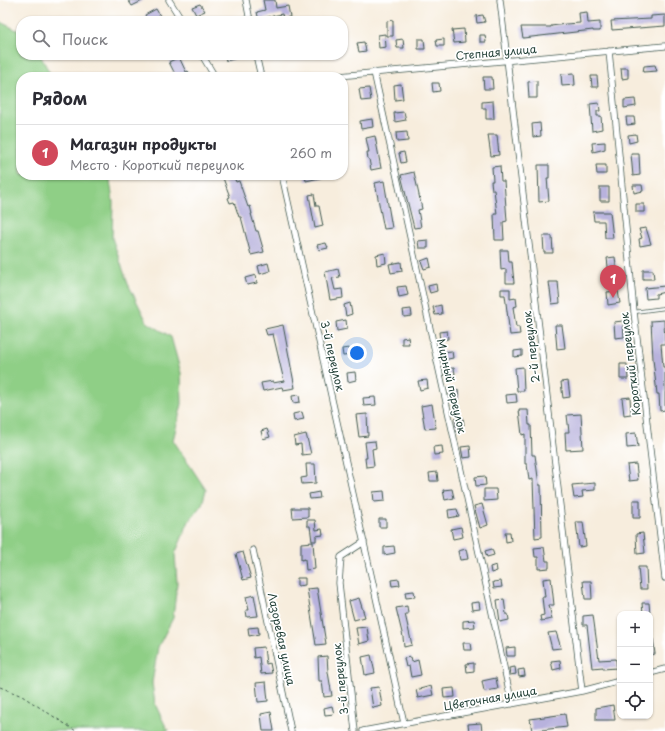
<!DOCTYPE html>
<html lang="ru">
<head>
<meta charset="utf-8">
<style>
	body { margin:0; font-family:"Playpen Sans",sans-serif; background:#f7f7f7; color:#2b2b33 }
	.controls { position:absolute; right:12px; bottom:12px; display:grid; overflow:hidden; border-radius:8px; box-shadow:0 1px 3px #0004 }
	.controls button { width:36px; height:36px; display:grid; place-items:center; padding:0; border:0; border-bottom:1px solid #e1e1e2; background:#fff; color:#2b2b33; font:20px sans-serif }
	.you { position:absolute; left:357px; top:353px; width:14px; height:14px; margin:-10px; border:3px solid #fff; border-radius:50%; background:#1a73e8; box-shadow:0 0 0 6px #1a73e833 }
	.badge { display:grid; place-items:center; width:26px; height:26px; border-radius:50%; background:#d1495b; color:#fff; font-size:13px; font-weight:700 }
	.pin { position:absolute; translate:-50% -33px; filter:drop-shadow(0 1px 2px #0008) }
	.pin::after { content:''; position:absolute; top:21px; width:14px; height:12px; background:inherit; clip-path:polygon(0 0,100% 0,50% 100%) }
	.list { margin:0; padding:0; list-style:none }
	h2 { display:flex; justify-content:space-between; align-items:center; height:52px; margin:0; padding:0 16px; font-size:17px }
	h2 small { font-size:13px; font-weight:400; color:#7c7c81 }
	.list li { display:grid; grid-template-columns:26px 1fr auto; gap:12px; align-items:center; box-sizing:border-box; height:56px; padding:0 16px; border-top:1px solid #e1e1e2 }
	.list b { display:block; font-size:15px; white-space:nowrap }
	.list p { margin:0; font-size:13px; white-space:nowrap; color:#7c7c81 }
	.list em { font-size:13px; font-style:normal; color:#7c7c81 }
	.icon { flex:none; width:22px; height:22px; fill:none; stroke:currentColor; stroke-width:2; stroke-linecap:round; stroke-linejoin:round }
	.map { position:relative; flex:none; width:665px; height:731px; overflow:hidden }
	.search { position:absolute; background:#fff; box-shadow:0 1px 3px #0004; left:16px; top:16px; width:332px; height:44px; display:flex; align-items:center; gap:10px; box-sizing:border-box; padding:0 14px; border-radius:16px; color:#7c7c81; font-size:15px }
	.panel { position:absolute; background:#fff; box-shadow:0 1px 3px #0004; left:16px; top:72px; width:332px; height:108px; border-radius:16px }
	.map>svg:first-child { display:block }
</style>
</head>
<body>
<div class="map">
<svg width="665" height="731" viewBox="0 0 665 731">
	<rect width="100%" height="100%" fill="#fff"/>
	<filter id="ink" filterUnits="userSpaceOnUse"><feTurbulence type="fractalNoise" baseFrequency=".025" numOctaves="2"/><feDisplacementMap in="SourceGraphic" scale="8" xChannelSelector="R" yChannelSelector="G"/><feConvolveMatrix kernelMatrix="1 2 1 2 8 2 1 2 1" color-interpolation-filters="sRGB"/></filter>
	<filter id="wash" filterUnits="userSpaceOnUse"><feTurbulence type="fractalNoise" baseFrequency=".012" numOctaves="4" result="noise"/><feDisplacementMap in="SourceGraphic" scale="16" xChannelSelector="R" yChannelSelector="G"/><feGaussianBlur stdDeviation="0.9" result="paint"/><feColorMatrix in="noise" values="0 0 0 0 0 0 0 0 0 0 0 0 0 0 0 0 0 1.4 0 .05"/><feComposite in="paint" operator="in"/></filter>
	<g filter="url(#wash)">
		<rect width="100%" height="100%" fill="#f7eddd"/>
		<path fill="#8fcf86" stroke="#57865d" d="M 0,22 L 21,32 L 21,55 L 40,55 L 52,77 L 21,77 L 21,175 L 104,175 L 110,180 L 113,202 L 112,238 L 128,284 L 147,322 L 171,337 L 181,373 L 182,404 L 173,440 L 206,490 L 202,504 L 189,521 L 175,554 L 177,583 L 173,618 L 158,647 L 152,683 L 155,704 L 168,731 L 0,731 Z"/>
		<g id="blocks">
			<path fill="#b8b2dd" d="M 128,0 L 144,0 L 132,6 Z
				M 263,0 L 275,0 L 276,8 L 288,6 L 290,17 L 283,18 L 282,14 L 264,18 L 265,21 L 259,21 L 257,12 L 265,10 Z
				M 200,4 L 205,11 L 196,15 L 192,7 Z
				M 156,9 L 163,21 L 148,21 L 145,15 Z
				M 587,12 L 588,23 L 600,22 L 600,31 L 593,31 L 593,30 L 523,38 L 521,27 L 551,27 L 551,26 L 566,24 L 580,23 L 579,13 Z
				M 483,15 L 485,22 L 477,23 L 476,16 Z
				M 665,15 L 665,26 L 612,30 L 611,21 L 651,19 L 651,16 Z
				M 393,20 L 393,36 L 387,36 L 387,21 Z
				M 464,29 L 465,42 L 454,43 L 452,30 Z
				M 385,34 L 386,47 L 379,48 L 378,35 Z
				M 480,35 L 485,35 L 486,42 L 480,42 Z
				M 403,39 L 404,48 L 397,48 L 396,40 Z
				M 418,39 L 424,39 L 425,49 L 418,49 Z
				M 444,39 L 444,46 L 437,46 L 436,40 Z
				M 364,42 L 366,51 L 359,52 L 357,43 Z
				M 225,55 L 241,55 L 241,57 L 226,61 Z
				M 179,57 L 186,72 L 188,71 L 191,77 L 173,77 L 176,76 L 169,62 Z
				M 655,65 L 657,71 L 643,72 L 644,66 Z
				M 621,68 L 628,68 L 628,78 L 622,79 Z
				M 574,73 L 575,85 L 562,86 L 561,74 Z
				M 591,76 L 597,76 L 598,87 L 592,87 Z
				M 483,77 L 492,77 L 493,89 L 484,89 Z
				M 537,81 L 537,98 L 529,98 L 528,82 Z
				M 432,83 L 439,83 L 440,91 L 433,92 Z
				M 401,84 L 403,99 L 395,100 L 394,85 Z
				M 369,88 L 371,100 L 361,101 L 359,89 Z
				M 635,99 L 636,106 L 624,108 L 624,100 Z
				M 493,101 L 494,119 L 486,119 L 486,108 L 482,108 L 482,102 Z
				M 599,103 L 600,111 L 597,111 L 597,116 L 601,116 L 602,129 L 592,131 L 590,104 Z
				M 404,112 L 406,120 L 395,122 L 394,113 Z
				M 626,117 L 634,117 L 635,124 L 627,125 Z
				M 372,119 L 373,127 L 361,129 L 360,121 Z
				M 540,123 L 541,136 L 533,137 L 532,124 Z
				M 407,132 L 408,141 L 397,142 L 396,133 Z
				M 636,134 L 637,141 L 629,143 L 628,135 Z
				M 488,135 L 497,135 L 499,155 L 491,156 Z
				M 375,136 L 381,168 L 371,170 L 369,159 L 368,159 L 367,152 L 369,152 L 366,138 Z
				M 605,142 L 605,149 L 593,152 L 592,143 Z
				M 404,152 L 406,162 L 401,163 L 399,153 Z
				M 631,154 L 639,154 L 640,175 L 633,176 Z
				M 538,165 L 549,165 L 549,178 L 547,178 L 549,201 L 539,202 Z
				M 596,165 L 606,165 L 606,174 L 597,174 Z
				M 500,166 L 501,181 L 504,181 L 507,221 L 503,222 L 504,240 L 495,240 L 494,214 L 497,214 L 494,190 L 492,190 L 491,181 L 493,181 L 492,167 Z
				M 414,172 L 422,209 L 418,210 L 421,227 L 414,228 L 401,175 Z
				M 230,175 L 233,175 L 236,182 L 239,181 L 248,207 L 250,206 L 252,214 L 251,214 L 256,231 L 258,231 L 264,252 L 251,255 L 241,217 L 239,217 L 234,202 L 230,203 L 228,198 L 230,197 L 223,178 Z
				M 305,175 L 324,175 L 324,177 L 306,181 Z
				M 384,181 L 392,228 L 384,229 L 375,183 Z
				M 633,185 L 642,185 L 643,191 L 634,193 Z
				M 600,187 L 609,187 L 609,201 L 600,201 Z
				M 314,194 L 316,206 L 319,206 L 323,226 L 315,228 L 309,195 Z
				M 636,204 L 644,204 L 644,212 L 636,212 Z
				M 593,212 L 610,212 L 613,238 L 605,238 L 604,221 L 594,221 Z
				M 646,228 L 651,244 L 640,246 L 639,239 L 642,238 L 639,229 Z
				M 543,236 L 552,236 L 553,253 L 544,253 Z
				M 428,240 L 428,248 L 419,248 L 418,241 Z
				M 326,243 L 328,248 L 319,250 L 317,245 Z
				M 500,250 L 508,250 L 509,262 L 512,262 L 514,283 L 506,283 L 506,269 L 501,270 Z
				M 385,253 L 386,263 L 377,265 L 376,255 Z
				M 615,257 L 617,274 L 609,275 L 607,258 Z
				M 429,258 L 431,267 L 424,269 L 421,261 Z
				M 401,262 L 402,271 L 391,273 L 389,264 Z
				M 268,263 L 270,271 L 260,274 L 258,266 Z
				M 338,269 L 340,277 L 332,278 L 335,290 L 342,289 L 343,298 L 330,300 L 325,272 Z
				M 643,270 L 653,270 L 654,279 L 643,279 Z
				M 256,275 L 257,283 L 247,285 L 245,278 Z
				M 549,282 L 558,282 L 560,303 L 552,304 Z
				M 436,284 L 437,291 L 430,293 L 428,286 Z
				M 406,286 L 408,295 L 399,297 L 397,287 Z
				M 665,286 L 665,292 L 656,294 L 656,298 L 646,299 L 645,288 Z
				M 501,289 L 510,289 L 510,299 L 516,298 L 517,306 L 513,307 L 516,327 L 519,327 L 520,334 L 510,335 L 505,295 L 501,295 Z
				M 618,291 L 620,303 L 608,305 L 607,292 Z
				M 350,303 L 352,314 L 346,316 L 344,305 Z
				M 441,305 L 442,314 L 435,315 L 433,307 Z
				M 411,309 L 412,316 L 404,317 L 403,310 Z
				M 346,320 L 347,329 L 337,331 L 336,322 Z
				M 664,320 L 665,344 L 661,344 L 663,367 L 665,367 L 665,410 L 660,411 L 659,394 L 657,394 L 653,359 L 651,321 Z
				M 623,321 L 624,337 L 615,338 L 614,322 Z
				M 283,325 L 295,388 L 283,390 L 282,387 L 263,391 L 261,383 L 273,381 L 273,383 L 284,381 L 273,334 L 267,335 L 265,329 Z
				M 555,325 L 562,325 L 565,348 L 557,349 Z
				M 447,331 L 448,339 L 440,340 L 439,332 Z
				M 408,337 L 409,344 L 402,344 L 402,338 Z
				M 349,348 L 351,355 L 343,356 L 342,349 Z
				M 522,350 L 522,356 L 514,357 L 514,351 Z
				M 452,351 L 453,358 L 443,360 L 442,352 Z
				M 620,364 L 627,364 L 628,379 L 620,379 Z
				M 523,367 L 524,391 L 517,391 L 515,368 Z
				M 454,368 L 455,374 L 445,375 L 445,369 Z
				M 355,372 L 356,380 L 348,382 L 347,373 Z
				M 427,380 L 428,388 L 420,390 L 418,381 Z
				M 568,381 L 570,397 L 563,398 L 561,382 Z
				M 458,390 L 459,398 L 450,399 L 449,392 Z
				M 516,394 L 517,402 L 507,403 L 506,395 Z
				M 299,395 L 300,402 L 293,403 L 292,396 Z
				M 375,397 L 376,405 L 364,406 L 363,398 Z
				M 630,397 L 631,414 L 624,415 L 622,398 Z
				M 432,404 L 436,428 L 425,429 L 421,406 Z
				M 519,410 L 528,410 L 529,425 L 531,425 L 532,455 L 535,455 L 539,485 L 541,485 L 542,537 L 535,538 L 533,479 L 529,480 L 527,464 L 525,464 L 525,434 L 522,435 Z
				M 302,412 L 304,419 L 294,421 L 293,414 Z
				M 367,414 L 368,436 L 359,437 L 356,415 Z
				M 581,414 L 583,449 L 566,450 L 565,432 L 569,432 L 567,415 Z
				M 463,417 L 464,425 L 456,426 L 455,418 Z
				M 267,429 L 270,437 L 263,439 L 261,431 Z
				M 636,433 L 638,447 L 627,448 L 626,434 Z
				M 306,434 L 311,454 L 302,455 L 301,444 L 295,445 L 294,437 Z
				M 375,441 L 376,448 L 372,449 L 374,466 L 366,467 L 365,458 L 367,458 L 365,442 Z
				M 442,446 L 443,454 L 434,455 L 433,447 Z
				M 470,446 L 471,457 L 463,458 L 461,447 Z
				M 306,464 L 315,464 L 316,483 L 302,484 L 301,478 L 307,477 Z
				M 636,464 L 638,480 L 629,481 L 627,465 Z
				M 437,472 L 438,481 L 430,481 L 429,473 Z
				M 485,476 L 486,485 L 476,486 L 475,477 Z
				M 595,483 L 595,490 L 582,491 L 583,497 L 574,498 L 572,485 Z
				M 452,489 L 454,498 L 445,500 L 443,490 Z
				M 484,489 L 496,489 L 497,500 L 484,501 Z
				M 384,491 L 385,501 L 374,502 L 373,492 Z
				M 319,492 L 320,498 L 310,499 L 309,494 Z
				M 633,500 L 640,500 L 640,518 L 633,518 Z
				M 482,504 L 488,525 L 480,528 L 474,506 Z
				M 292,508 L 308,508 L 308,517 L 293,518 Z
				M 457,509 L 459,516 L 449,518 L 448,510 Z
				M 379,519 L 386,519 L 386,527 L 379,527 Z
				M 307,520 L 315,520 L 316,530 L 322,529 L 323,535 L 316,536 L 316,541 L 312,541 L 310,526 L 307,526 Z
				M 576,522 L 583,522 L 586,546 L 579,547 Z
				M 461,527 L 463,537 L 453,539 L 451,529 Z
				M 505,532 L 510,532 L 511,541 L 506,542 Z
				M 643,533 L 645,553 L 637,554 L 636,534 Z
				M 313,542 L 315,569 L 306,570 L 305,559 L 301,560 L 301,543 Z
				M 394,546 L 395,553 L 384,555 L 384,547 Z
				M 544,547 L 546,561 L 549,561 L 549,568 L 538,569 L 538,557 L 535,557 L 534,548 Z
				M 466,549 L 468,559 L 460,560 L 458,551 Z
				M 492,549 L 494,555 L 487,557 L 485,551 Z
				M 243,552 L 251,578 L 243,580 L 236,554 Z
				M 496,565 L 497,571 L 491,573 L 490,567 Z
				M 638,567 L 646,567 L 647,589 L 640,589 Z
				M 297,578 L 305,578 L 305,585 L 297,586 Z
				M 551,578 L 554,605 L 549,605 L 552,619 L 541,621 L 540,616 L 544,615 L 542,597 L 545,597 L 543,579 Z
				M 399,579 L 400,585 L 392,586 L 391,580 Z
				M 501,581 L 502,587 L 494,588 L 493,582 Z
				M 583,581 L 591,581 L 592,599 L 585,599 Z
				M 317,588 L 326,644 L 316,645 L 307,589 Z
				M 414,591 L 415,597 L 406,598 L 405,592 Z
				M 254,595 L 258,616 L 247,617 L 246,610 L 249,610 L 246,597 Z
				M 359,598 L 365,617 L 354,620 L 349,601 Z
				M 504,599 L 506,614 L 508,614 L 509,620 L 500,622 L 497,600 Z
				M 479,602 L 480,609 L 472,610 L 471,603 Z
				M 642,603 L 649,603 L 650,614 L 643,614 Z
				M 407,606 L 408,614 L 405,614 L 412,645 L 404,647 L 403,637 L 396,608 Z
				M 593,615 L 599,660 L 616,659 L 617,668 L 603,669 L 603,667 L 592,668 L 587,625 L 583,625 L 583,616 Z
				M 474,620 L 475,627 L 463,628 L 463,621 Z
				M 258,627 L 259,634 L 249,636 L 248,628 Z
				M 367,627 L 369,641 L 359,644 L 356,628 Z
				M 556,632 L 561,648 L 552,649 L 548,633 Z
				M 650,639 L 653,639 L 655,654 L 650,655 Z
				M 463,643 L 471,643 L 472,650 L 464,650 Z
				M 264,647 L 266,664 L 270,663 L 272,673 L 261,674 L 259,657 L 254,658 L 253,648 Z
				M 515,647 L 515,656 L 507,656 L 506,648 Z
				M 371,655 L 375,673 L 365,675 L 362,657 Z
				M 327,656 L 328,672 L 332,696 L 324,697 L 322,681 L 319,681 L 318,657 Z
				M 411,657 L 412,662 L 418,660 L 421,675 L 411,677 L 409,666 L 406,667 L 404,658 Z
				M 560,660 L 561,668 L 553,670 L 551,661 Z
				M 474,663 L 474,671 L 467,672 L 466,664 Z
				M 515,667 L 516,674 L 510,675 L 509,668 Z
				M 524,669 L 525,676 L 519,677 L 518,670 Z
				M 496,678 L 498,689 L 484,691 L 482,681 Z
				M 266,682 L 268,701 L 258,702 L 256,683 Z
				M 431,686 L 433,695 L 418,698 L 416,690 Z
				M 379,687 L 382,706 L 373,708 L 370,688 Z
				M 454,688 L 455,697 L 444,698 L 443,689 Z
				M 613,705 L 615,720 L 596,720 L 596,708 Z
				M 332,706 L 334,714 L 325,715 L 324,708 Z
				M 271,712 L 274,731 L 263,731 L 261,714 Z
				M 565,714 L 567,727 L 532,731 L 530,719 Z
				M 481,723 L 482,731 L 469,731 L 468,724 Z"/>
		</g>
	</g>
	<g filter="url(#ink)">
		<use href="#blocks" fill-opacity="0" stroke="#3f574d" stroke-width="1"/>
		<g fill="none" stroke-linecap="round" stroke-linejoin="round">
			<defs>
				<path id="service" d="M 634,312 L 665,308"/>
				<path id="minor" d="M 169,0 L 182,21
					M 246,0 L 250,21
					M 500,0 L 582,691
					M 609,51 L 634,312 L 665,578
					M 202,55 L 215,77
					M 256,55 L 261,77
					M 374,72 L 512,704
					M 328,77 L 665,46
					M 282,175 L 404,723
					M 253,550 L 291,731
					M 650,673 L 665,669
					M 355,731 L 339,583 L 341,557 L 364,542
					M 363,731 L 582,691 L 620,681"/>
			</defs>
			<use href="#service" stroke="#3f574d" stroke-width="4"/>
			<use href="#minor" stroke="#3f574d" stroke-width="7"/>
			<path stroke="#3f574d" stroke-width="1" stroke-dasharray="3 3" stroke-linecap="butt" d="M 0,687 L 22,696 L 76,731"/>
			<use href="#service" stroke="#fff" stroke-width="2.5"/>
			<use href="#minor" stroke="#fff" stroke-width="5.5"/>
		</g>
	</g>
	<g text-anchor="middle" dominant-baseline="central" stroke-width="3.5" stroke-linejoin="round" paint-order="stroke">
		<g font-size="11" fill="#1f3d34" stroke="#fff">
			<text transform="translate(496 52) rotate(-5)">Степная улица</text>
			<text transform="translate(531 347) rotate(-97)">2-й переулок</text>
			<text transform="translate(333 356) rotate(77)">3-й переулок</text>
			<text transform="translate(630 364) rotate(-97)">Короткий переулок</text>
			<text transform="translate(452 386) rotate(77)">Мирный переулок</text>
			<text transform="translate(282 639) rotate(78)">Лазоревая улица</text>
			<text transform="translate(340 679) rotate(-96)">3-й переулок</text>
			<text transform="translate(490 698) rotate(-10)">Цветочная улица</text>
		</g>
	</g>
</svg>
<div class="controls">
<button>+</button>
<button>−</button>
<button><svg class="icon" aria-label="locate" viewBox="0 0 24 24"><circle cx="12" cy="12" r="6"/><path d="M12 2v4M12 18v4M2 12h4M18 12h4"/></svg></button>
</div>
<div class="you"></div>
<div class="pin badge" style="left:613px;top:298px">1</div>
<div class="search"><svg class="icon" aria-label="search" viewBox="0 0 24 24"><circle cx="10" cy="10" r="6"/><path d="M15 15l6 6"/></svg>Поиск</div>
<section class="panel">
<h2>Рядом<small></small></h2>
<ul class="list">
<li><span class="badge">1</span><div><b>Магазин продукты</b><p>Место · Короткий переулок</p></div><em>260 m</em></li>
</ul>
</section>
</div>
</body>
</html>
